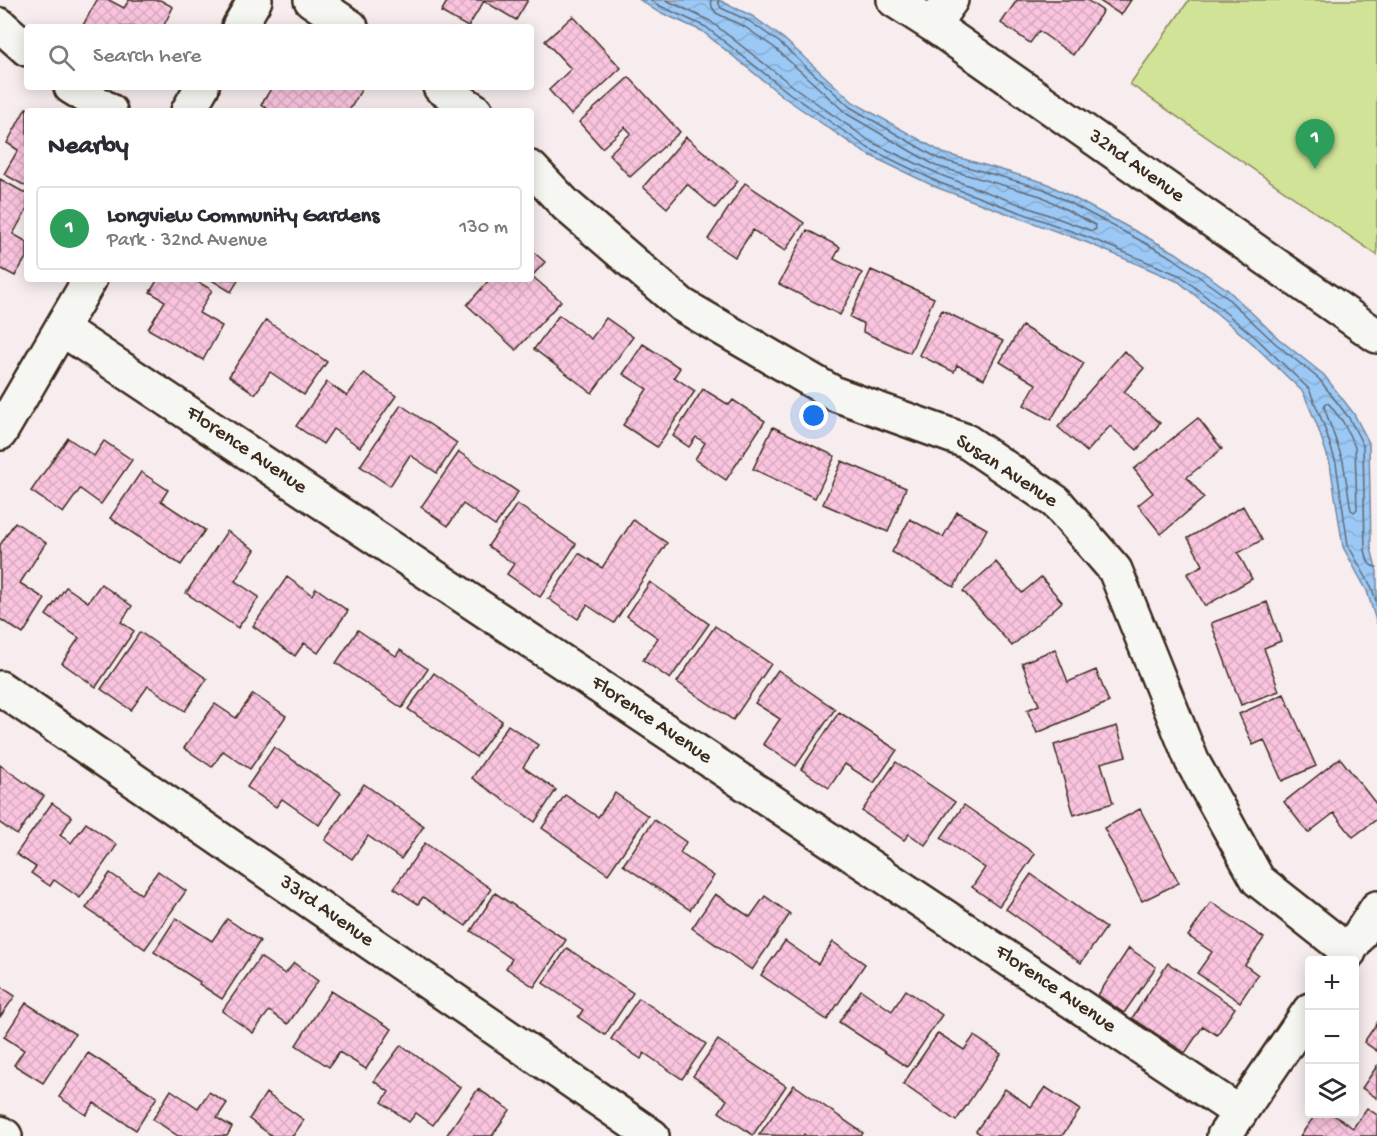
<!DOCTYPE html>
<html lang="en">
<head>
<meta charset="utf-8">
<style>
	body { margin:0; font-family:"Gochi Hand",sans-serif; background:#f7f7f7; color:#2b2b33 }
	.controls { position:absolute; right:18px; bottom:18px; display:grid; overflow:hidden; border-radius:6px; box-shadow:0 3px 15px #0003 }
	.controls button { width:54px; height:54px; display:grid; place-items:center; padding:0; border:0; border-bottom:2px solid #e1e1e2; background:#fff; color:#2b2b33; font:30px sans-serif }
	.you { position:absolute; left:814px; top:416px; width:21px; height:21px; margin:-15px; border:4px solid #fff; border-radius:50%; background:#1a73e8; box-shadow:0 0 0 9px #1a73e833 }
	.badge { display:grid; place-items:center; width:39px; height:39px; border-radius:50%; background:#ea580c; color:#fff; font-size:20px; font-weight:700 }
	.pin { position:absolute; translate:-50% -50px; filter:drop-shadow(0 2px 3px #0008) }
	.pin::after { content:''; position:absolute; top:32px; width:21px; height:18px; background:inherit; clip-path:polygon(0 0,100% 0,50% 100%) }
	.list { margin:0; padding:0; list-style:none }
	h2 { display:flex; justify-content:space-between; align-items:center; height:78px; margin:0; padding:0 24px; font-size:26px }
	h2 small { font-size:20px; font-weight:400; color:#7c7c81 }
	.list li { display:grid; grid-template-columns:39px 1fr auto; gap:18px; align-items:center; box-sizing:border-box; height:84px; margin:0 12px 12px; padding:0 12px; border:2px solid #e1e1e2; border-radius:6px }
	.list b { display:block; font-size:22px; white-space:nowrap }
	.list p { margin:0; font-size:20px; white-space:nowrap; color:#7c7c81 }
	.list em { font-size:20px; font-style:normal; color:#7c7c81 }
	.icon { flex:none; width:33px; height:33px; fill:none; stroke:currentColor; stroke-width:2; stroke-linecap:round; stroke-linejoin:round }
	.map { position:relative; flex:none; width:1377px; height:1136px; overflow:hidden }
	.search { position:absolute; background:#fff; box-shadow:0 3px 15px #0003; left:24px; top:24px; width:510px; height:66px; display:flex; align-items:center; gap:15px; box-sizing:border-box; padding:0 21px; border-radius:6px; color:#7c7c81; font-size:22px }
	.panel { position:absolute; background:#fff; box-shadow:0 3px 15px #0003; left:24px; top:108px; width:510px; height:174px; border-radius:6px }
	.map>svg:first-child { display:block }
</style>
</head>
<body>
<div class="map">
<svg width="1377" height="1136" viewBox="0 0 1377 1136">
	<defs>
		<pattern id="water-waves" width="16" height="10" patternUnits="userSpaceOnUse" patternTransform="scale(1.5)"><rect width="16" height="10" fill="#9bc8f5"/><path d="M0 5q4-4 8 0t8 0" fill="none" stroke="#86acd2"/></pattern>
		<pattern id="building-cross-hatch" width="8" height="8" patternUnits="userSpaceOnUse" patternTransform="scale(1.5)"><rect width="8" height="8" fill="#fac4df"/><path d="M0 0l8 8M0 8l8-8" fill="none" stroke="#d7a9bf"/></pattern>
	</defs>
	<rect width="100%" height="100%" fill="#f7ecee"/>
	<filter id="ink" filterUnits="userSpaceOnUse"><feTurbulence type="fractalNoise" baseFrequency=".0167" numOctaves="2"/><feDisplacementMap in="SourceGraphic" scale="12" xChannelSelector="R" yChannelSelector="G"/><feConvolveMatrix kernelMatrix="1 2 1 2 8 2 1 2 1" color-interpolation-filters="sRGB"/></filter>
	<g filter="url(#ink)">
		<path fill="#d0e397" stroke="#86865a" stroke-width="1.5" d="M 1189,0 L 1377,0 L 1377,255 L 1130,84 Z"/>
		<path fill="url(#water-waves)" stroke="#75899f" stroke-width="1.5" d="M 640,0 L 719,0 L 752,16 L 783,38 L 853,102 L 943,153 L 1046,183 L 1176,253 L 1228,290 L 1279,339 L 1324,375 L 1354,414 L 1369,443 L 1371,548 L 1377,572 L 1377,624 L 1367,591 L 1343,547 L 1330,464 L 1317,425 L 1303,392 L 1251,342 L 1179,282 L 1088,243 L 938,188 L 865,153 L 785,98 L 702,31 L 655,10 Z"/>
		<g fill="none" stroke-linecap="round" stroke-linejoin="round">
			<path stroke="#616974" stroke-width="1.5" d="M 651,0 L 658,5 L 706,27 L 789,93 L 868,148 L 940,183 L 1090,238 L 1181,276 L 1255,337 L 1309,389 L 1323,423 L 1336,463 L 1348,545 L 1372,588 L 1377,604
				M 666,0 L 710,21 L 794,87 L 871,142 L 943,176 L 1092,231 L 1096,229 L 1095,225 L 1041,196 L 936,166 L 847,114 L 775,48 L 745,27 L 716,13 L 712,7 L 711,0
				M 718,0 L 719,4 L 721,8 L 749,21 L 779,42 L 850,107 L 939,159 L 1044,189 L 1173,258 L 1224,295 L 1275,343 L 1319,379 L 1349,418 L 1363,445 L 1365,550 C 1367,557 1367,567 1377,567
				M 1326,403 L 1329,404 L 1343,422 L 1355,447 L 1357,509 L 1354,512 L 1351,510 L 1343,461 L 1324,407 Z"/>
		</g>
		<path fill="url(#building-cross-hatch)" stroke="#3b2a1e" stroke-width="1.5" d="M 97,0 L 109,0 L 124,8 L 129,0 L 160,0 L 173,7 L 163,27 L 82,27 Z
			M 448,0 L 528,0 L 516,20 L 484,1 L 468,27 L 441,12 Z
			M 1017,0 L 1087,0 L 1103,11 L 1073,55 L 1039,31 L 1030,43 L 1001,23 Z
			M 1098,0 L 1131,0 L 1121,15 Z
			M 573,16 L 621,68 L 571,115 L 549,90 L 571,69 L 545,41 Z
			M 629,77 L 680,132 L 630,177 L 609,154 L 631,133 L 625,127 L 602,148 L 579,122 Z
			M 272,87 L 356,87 L 361,90 L 349,111 L 271,111 L 261,105 Z
			M 26,108 L 32,111 L 27,111 L 27,187 L 4,174 L 18,150 L 7,143 Z
			M 686,137 L 738,181 L 715,208 L 687,184 L 667,208 L 643,187 Z
			M 0,179 L 27,194 L 27,209 L 13,234 L 27,242 L 27,256 L 15,276 L 0,268 Z
			M 745,183 L 804,223 L 785,251 L 753,230 L 735,257 L 708,239 Z
			M 807,230 L 840,247 L 834,259 L 862,273 L 840,315 L 779,284 Z
			M 531,250 L 545,262 L 532,276 L 561,301 L 516,350 L 467,305 L 490,279 L 531,279 Z
			M 871,270 L 934,298 L 910,353 L 863,332 L 864,324 L 850,317 Z
			M 158,279 L 193,279 L 212,290 L 199,313 L 222,326 L 203,360 L 148,329 L 165,301 L 150,292 Z
			M 210,279 L 239,279 L 231,292 Z
			M 942,310 L 1003,341 L 984,379 L 957,365 L 954,372 L 919,355 Z
			M 559,315 L 591,339 L 606,318 L 633,337 L 592,393 L 534,349 Z
			M 266,320 L 327,362 L 304,395 L 270,372 L 255,394 L 229,376 Z
			M 1022,326 L 1084,363 L 1051,420 L 1024,405 L 1036,384 L 1000,362 Z
			M 643,344 L 680,368 L 674,377 L 695,391 L 657,447 L 623,425 L 647,389 L 623,374 Z
			M 1124,351 L 1144,368 L 1124,392 L 1160,423 L 1137,450 L 1110,426 L 1087,452 L 1058,427 Z
			M 364,373 L 396,396 L 360,447 L 333,429 L 323,444 L 296,426 L 327,382 L 347,396 Z
			M 703,389 L 729,405 L 733,400 L 765,421 L 726,480 L 695,459 L 705,443 L 696,437 L 689,447 L 673,436 Z
			M 401,405 L 457,443 L 437,473 L 410,455 L 390,486 L 360,466 Z
			M 1198,418 L 1222,449 L 1187,477 L 1204,498 L 1161,534 L 1138,505 L 1153,493 L 1134,469 Z
			M 773,427 L 835,456 L 815,498 L 753,469 Z
			M 68,438 L 94,456 L 104,441 L 132,460 L 101,504 L 80,489 L 63,513 L 31,491 Z
			M 459,452 L 518,492 L 495,526 L 463,504 L 448,526 L 421,507 Z
			M 842,461 L 906,488 L 888,532 L 823,504 Z
			M 141,472 L 168,490 L 161,501 L 205,530 L 181,565 L 110,518 Z
			M 517,504 L 576,544 L 540,597 L 507,574 L 514,564 L 488,546 Z
			M 1243,506 L 1262,540 L 1238,553 L 1252,579 L 1205,606 L 1187,574 L 1203,565 L 1188,538 Z
			M 957,512 L 987,529 L 954,587 L 892,552 L 910,519 L 943,537 Z
			M 633,520 L 667,543 L 614,623 L 587,605 L 578,619 L 547,598 L 549,599 L 579,553 L 602,568 Z
			M 15,522 L 46,543 L 20,583 L 45,599 L 23,634 L 0,619 L 0,545 Z
			M 227,531 L 255,550 L 235,581 L 259,597 L 238,628 L 186,593 Z
			M 996,562 L 1022,593 L 1041,577 L 1062,602 L 1012,646 L 963,591 Z
			M 287,577 L 312,595 L 316,588 L 348,611 L 318,653 L 304,643 L 295,656 L 253,626 Z
			M 650,582 L 709,624 L 670,679 L 643,660 L 658,638 L 627,616 Z
			M 101,584 L 132,606 L 121,622 L 134,631 L 96,687 L 62,663 L 79,638 L 46,615 L 66,587 L 88,602 Z
			M 1267,602 L 1281,641 L 1264,648 L 1279,691 L 1241,705 L 1211,623 Z
			M 715,626 L 771,664 L 733,720 L 677,682 Z
			M 358,630 L 396,656 L 400,650 L 428,669 L 402,708 L 336,663 Z
			M 140,632 L 207,679 L 185,711 L 148,686 L 131,710 L 101,689 Z
			M 1055,649 L 1068,682 L 1096,670 L 1109,702 L 1037,733 L 1027,710 L 1039,705 L 1022,663 Z
			M 778,670 L 835,709 L 796,766 L 763,744 L 780,719 L 755,703 Z
			M 434,673 L 502,721 L 476,757 L 408,709 Z
			M 253,694 L 286,716 L 250,769 L 223,751 L 212,767 L 184,748 L 215,704 L 236,718 Z
			M 1284,694 L 1316,766 L 1282,781 L 1264,740 L 1253,745 L 1239,714 Z
			M 839,712 L 897,750 L 874,783 L 845,764 L 829,788 L 801,769 Z
			M 508,725 L 538,745 L 523,767 L 556,790 L 535,822 L 472,778 Z
			M 1117,726 L 1126,756 L 1101,763 L 1113,803 L 1074,815 L 1054,745 Z
			M 274,747 L 341,793 L 319,825 L 282,799 L 276,807 L 247,787 Z
			M 1340,758 L 1377,805 L 1377,819 L 1353,837 L 1334,813 L 1308,833 L 1284,802 Z
			M 896,762 L 955,802 L 925,845 L 909,834 L 904,840 L 862,811 Z
			M 0,765 L 44,796 L 17,835 L 0,823 Z
			M 364,784 L 424,826 L 401,859 L 368,836 L 352,859 L 325,840 Z
			M 615,793 L 648,816 L 608,874 L 542,828 L 565,795 L 598,817 Z
			M 52,803 L 72,817 L 60,835 L 71,843 L 86,823 L 117,845 L 80,898 L 54,880 L 50,886 L 31,873 L 36,867 L 16,854 Z
			M 964,805 L 1035,854 L 999,906 L 972,887 L 985,868 L 941,838 Z
			M 1140,809 L 1179,883 L 1142,901 L 1104,828 Z
			M 654,820 L 686,842 L 680,853 L 714,876 L 690,910 L 623,865 Z
			M 425,843 L 491,889 L 466,926 L 423,897 L 418,904 L 394,888 Z
			M 158,871 L 186,891 L 145,949 L 86,908 L 110,873 L 141,894 Z
			M 1031,874 L 1106,928 L 1081,963 L 1006,909 Z
			M 495,893 L 566,940 L 534,987 L 506,968 L 512,959 L 471,931 Z
			M 715,894 L 750,917 L 765,896 L 790,914 L 752,970 L 692,928 Z
			M 1211,902 L 1264,938 L 1245,965 L 1258,975 L 1240,1002 L 1197,973 L 1212,952 L 1188,936 Z
			M 176,918 L 212,941 L 227,919 L 260,941 L 222,999 L 199,984 L 200,982 L 154,952 Z
			M 785,941 L 818,964 L 833,942 L 865,964 L 827,1020 L 761,975 Z
			M 567,948 L 633,993 L 605,1035 L 578,1017 L 583,1010 L 543,983 Z
			M 1129,948 L 1156,967 L 1124,1013 L 1098,995 Z
			M 260,957 L 285,974 L 294,963 L 318,981 L 288,1024 L 269,1011 L 253,1033 L 222,1011 Z
			M 1168,963 L 1235,1008 L 1217,1035 L 1203,1026 L 1185,1053 L 1132,1018 Z
			M 0,986 L 15,996 L 0,1017 Z
			M 861,990 L 892,1011 L 906,990 L 942,1015 L 907,1067 L 839,1022 Z
			M 331,991 L 392,1029 L 366,1069 L 339,1052 L 329,1067 L 296,1045 Z
			M 639,998 L 706,1044 L 682,1079 L 644,1053 L 641,1059 L 611,1039 Z
			M 26,1003 L 75,1034 L 43,1083 L 14,1065 L 24,1050 L 4,1037 Z
			M 1377,1023 L 1377,1051 L 1364,1042 Z
			M 938,1033 L 964,1050 L 974,1036 L 1001,1054 L 956,1121 L 903,1084 Z
			M 718,1040 L 786,1086 L 753,1135 L 719,1112 L 727,1100 L 693,1076 Z
			M 401,1045 L 460,1087 L 433,1125 L 416,1113 L 409,1122 L 382,1102 L 389,1092 L 374,1081 Z
			M 88,1053 L 157,1097 L 136,1130 L 94,1103 L 86,1115 L 59,1097 Z
			M 1377,1066 L 1377,1098 L 1362,1088 Z
			M 794,1085 L 863,1133 L 861,1136 L 806,1136 L 804,1134 L 803,1136 L 759,1135 Z
			M 1045,1087 L 1080,1110 L 1062,1136 L 983,1136 L 976,1131 L 1005,1089 L 1031,1107 Z
			M 478,1089 L 510,1110 L 492,1136 L 446,1136 Z
			M 171,1090 L 198,1108 L 209,1092 L 227,1103 L 217,1118 L 232,1127 L 227,1136 L 178,1136 L 153,1119 Z
			M 266,1093 L 304,1120 L 293,1136 L 272,1136 L 249,1119 Z
			M 1367,1108 L 1377,1115 L 1377,1136 L 1300,1136 L 1316,1114 L 1332,1114 L 1353,1128 Z"/>
		<g fill="none" stroke-linecap="round" stroke-linejoin="round">
			<defs>
				<path id="minor" d="M 311,0 L 351,27
					M 894,0 L 933,25 L 1377,336
					M 0,25 L 27,49
					M 933,25 L 951,0
					M 239,27 L 255,0
					M 71,87 L 110,111
					M 440,87 L 476,111
					M 188,111 L 202,87
					M 531,168 L 566,205 L 682,305 L 835,394 L 966,441 L 1056,502 L 1115,570 L 1192,761 L 1258,880 L 1349,952
					M 62,329 L 1240,1113
					M 0,433 L 90,279
					M 0,688 L 652,1136
					M 1343,960 L 1377,908
					M 0,1133 L 5,1136
					M 1224,1136 L 1310,1010"/>
			</defs>
			<use href="#minor" stroke="#3b2a1e" stroke-width="38"/>
			<use href="#minor" stroke="#f6f6f2" stroke-width="33"/>
		</g>
	</g>
	<g text-anchor="middle" dominant-baseline="central" stroke-width="6" stroke-linejoin="round" paint-order="stroke">
		<g font-size="21" fill="#3b2a1e" stroke="#f6f6f2">
			<text transform="translate(1136 167) rotate(35)">32nd Avenue</text>
			<text transform="translate(246 451) rotate(34)">Florence Avenue</text>
			<text transform="translate(1006 472) rotate(33)">Susan Avenue</text>
			<text transform="translate(651 721) rotate(34)">Florence Avenue</text>
			<text transform="translate(326 912) rotate(35)">33rd Avenue</text>
			<text transform="translate(1055 990) rotate(34)">Florence Avenue</text>
		</g>
	</g>
</svg>
<div class="controls">
<button>+</button>
<button>−</button>
<button><svg class="icon" aria-label="layers" viewBox="0 0 24 24"><path d="M12 4l9 5-9 5-9-5zM3 14l9 5 9-5"/></svg></button>
</div>
<div class="you"></div>
<div class="pin badge" style="left:1315px;top:169px;background:#2e9e5b">1</div>
<div class="search"><svg class="icon" aria-label="search" viewBox="0 0 24 24"><circle cx="10" cy="10" r="6"/><path d="M15 15l6 6"/></svg>Search here</div>
<section class="panel">
<h2>Nearby<small></small></h2>
<ul class="list">
<li><span class="badge" style="background:#2e9e5b">1</span><div><b>Longview Community Gardens</b><p>Park · 32nd Avenue</p></div><em>130 m</em></li>
</ul>
</section>
</div>
</body>
</html>
